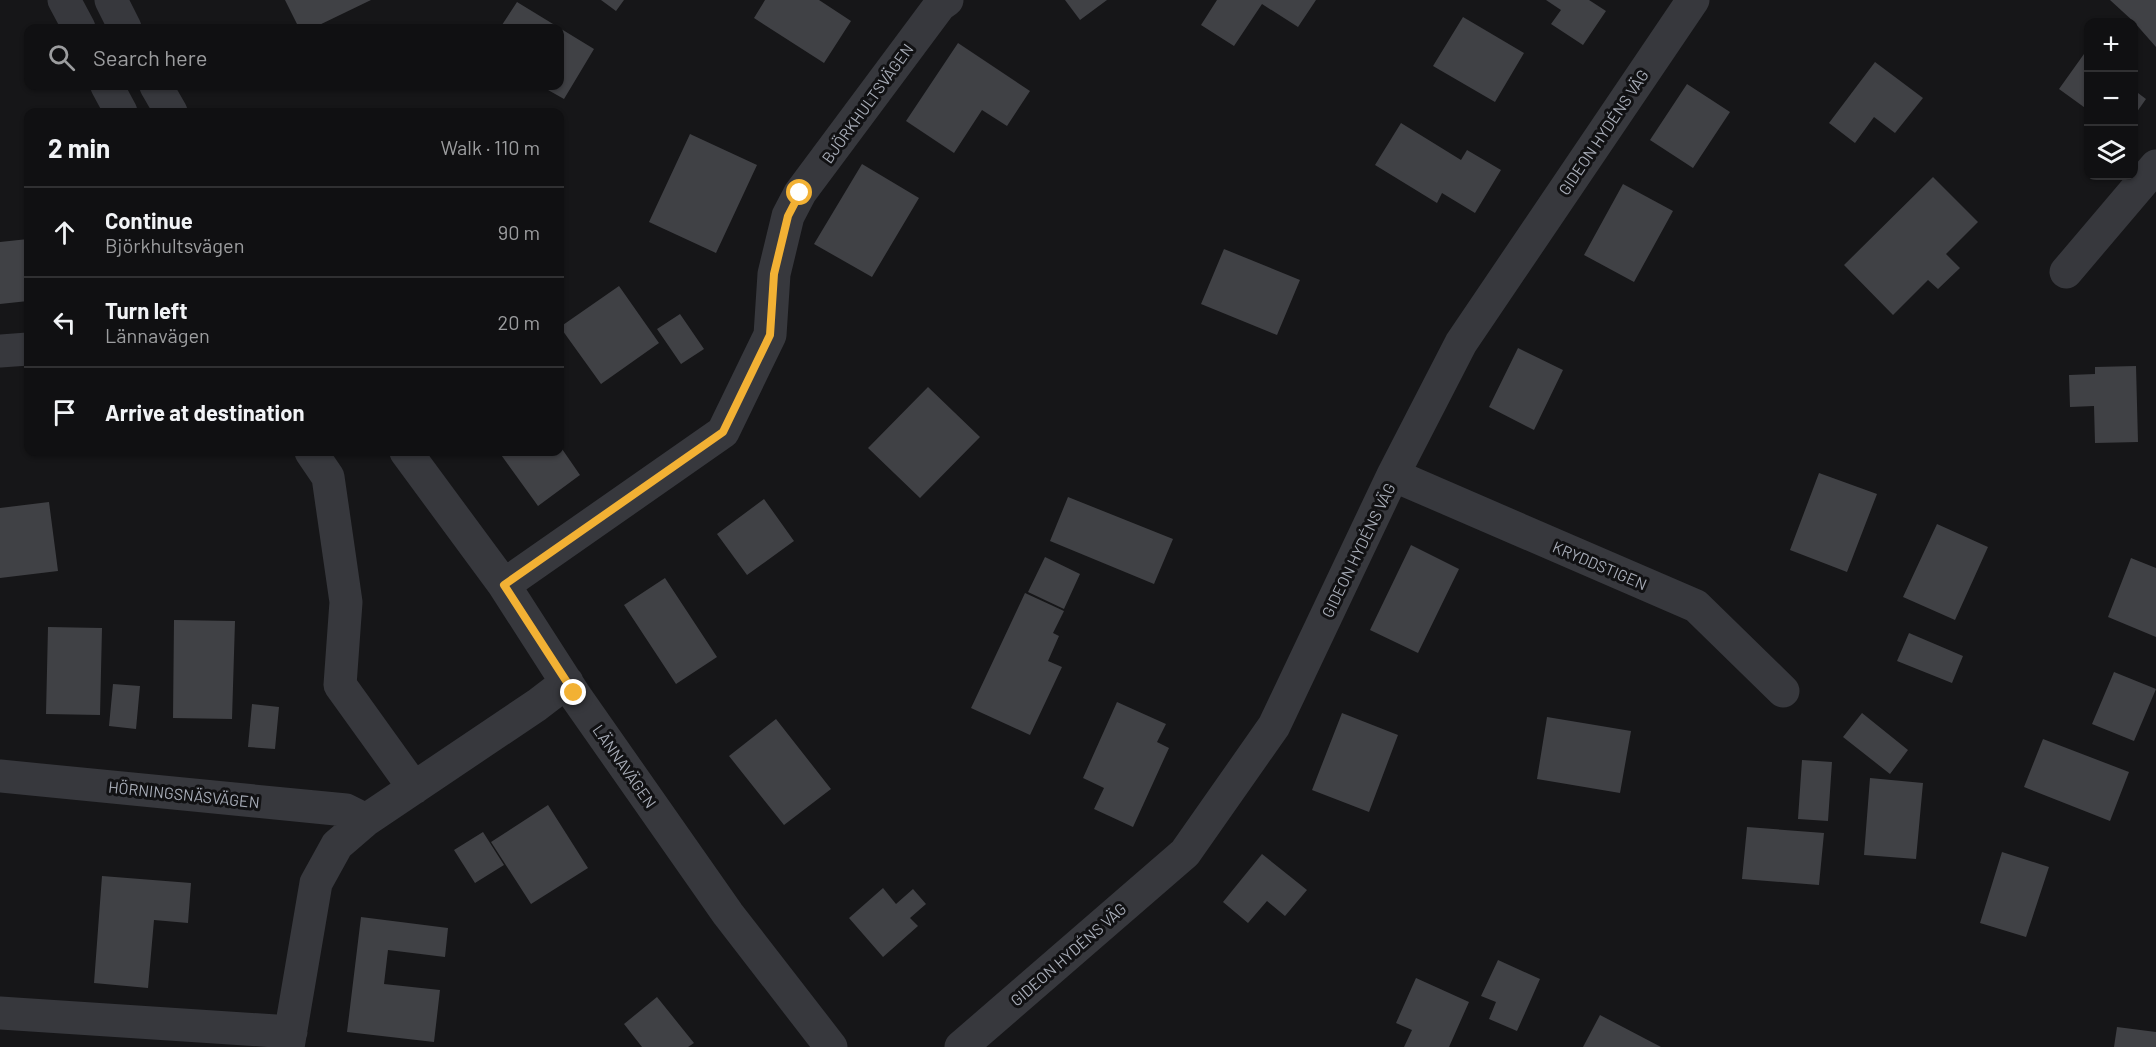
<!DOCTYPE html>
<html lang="en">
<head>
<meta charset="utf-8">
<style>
	body { margin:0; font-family:Barlow,sans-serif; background:#19191b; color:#f1f3f6 }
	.controls { position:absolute; right:18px; top:18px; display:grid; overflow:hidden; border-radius:12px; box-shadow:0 2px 4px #0004 }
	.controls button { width:54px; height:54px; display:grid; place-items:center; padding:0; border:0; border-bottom:2px solid #303032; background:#101012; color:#f1f3f6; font:30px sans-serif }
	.stop { position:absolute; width:18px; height:18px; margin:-14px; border:4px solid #f2b134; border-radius:50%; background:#fff }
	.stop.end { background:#f2b134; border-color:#fff; box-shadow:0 2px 6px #0008 }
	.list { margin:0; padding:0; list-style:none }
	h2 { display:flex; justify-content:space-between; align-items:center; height:78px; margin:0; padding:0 24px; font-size:26px }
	h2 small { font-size:20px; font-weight:400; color:#9c9d9f }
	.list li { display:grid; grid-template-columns:39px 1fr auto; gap:18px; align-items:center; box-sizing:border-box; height:90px; padding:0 24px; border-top:2px solid #303032 }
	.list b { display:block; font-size:22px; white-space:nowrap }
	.list p { margin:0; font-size:20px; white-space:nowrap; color:#9c9d9f }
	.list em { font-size:20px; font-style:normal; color:#9c9d9f }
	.icon { flex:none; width:33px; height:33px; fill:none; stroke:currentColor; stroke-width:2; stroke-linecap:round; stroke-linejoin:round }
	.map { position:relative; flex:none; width:2156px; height:1047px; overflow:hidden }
	.search { position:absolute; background:#101012; box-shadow:0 2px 4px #0004; left:24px; top:24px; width:540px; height:66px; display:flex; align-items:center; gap:15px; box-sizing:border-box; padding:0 21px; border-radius:12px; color:#9c9d9f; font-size:22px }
	.panel { position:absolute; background:#101012; box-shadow:0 2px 4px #0004; left:24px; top:108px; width:540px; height:348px; border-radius:12px }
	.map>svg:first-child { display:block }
</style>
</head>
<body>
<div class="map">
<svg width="2156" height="1047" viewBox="0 0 2156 1047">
	<rect width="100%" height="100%" fill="#161618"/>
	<path fill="#404145" d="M 285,0 L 371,0 L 313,28 L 299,28 Z
		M 601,0 L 624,0 L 616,11 Z
		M 765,0 L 819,0 L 851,21 L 824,63 L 754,18 Z
		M 1065,0 L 1107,0 L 1080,20 Z
		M 1217,0 L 1316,0 L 1298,27 L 1262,4 L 1234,46 L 1201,25 Z
		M 1546,0 L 1589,0 L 1606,11 L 1583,45 L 1551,24 L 1561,10 Z
		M 2110,0 L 2156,0 L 2156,47 L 2134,22 Z
		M 517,2 L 594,49 L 564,99 L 541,86 L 560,86 L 560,28 L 500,28 Z
		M 1463,17 L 1524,53 L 1495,102 L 1433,66 Z
		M 958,43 L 1030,91 L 1007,126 L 982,110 L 954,153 L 906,121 Z
		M 2084,54 L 2088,58 L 2088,110 L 2059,89 Z
		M 1875,62 L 1923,98 L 1895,133 L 1874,117 L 1855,143 L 1829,123 Z
		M 1687,84 L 1730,112 L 1693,168 L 1650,140 Z
		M 2134,90 L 2146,99 L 2134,116 Z
		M 1401,123 L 1461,160 L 1467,150 L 1501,170 L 1475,213 L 1442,193 L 1437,203 L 1375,165 Z
		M 690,134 L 757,165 L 716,253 L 649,222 Z
		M 862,164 L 919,198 L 872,277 L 814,244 Z
		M 1933,177 L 1978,222 L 1946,254 L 1960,268 L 1938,289 L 1928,280 L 1893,315 L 1844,265 Z
		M 1623,184 L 1673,211 L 1634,282 L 1584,255 Z
		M 28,239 L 28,301 L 0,304 L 0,242 Z
		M 1224,249 L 1300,280 L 1277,335 L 1201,304 Z
		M 619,286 L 659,343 L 601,384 L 560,327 Z
		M 680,314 L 704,349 L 681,364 L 657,329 Z
		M 1518,348 L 1563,370 L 1534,430 L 1489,407 Z
		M 2136,366 L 2138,442 L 2095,443 L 2094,406 L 2070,407 L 2069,375 L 2095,374 L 2095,367 Z
		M 928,387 L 980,437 L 920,498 L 868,448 Z
		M 560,446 L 580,475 L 538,506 L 499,452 L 560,452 Z
		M 1819,473 L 1877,494 L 1847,572 L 1790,550 Z
		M 1068,497 L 1173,539 L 1154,584 L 1050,541 Z
		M 764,499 L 794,541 L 747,575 L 717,534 Z
		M 49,502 L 58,571 L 0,578 L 0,508 Z
		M 1937,524 L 1988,547 L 1955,620 L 1903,597 Z
		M 1411,545 L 1459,569 L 1418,653 L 1370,630 Z
		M 1045,557 L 1080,574 L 1064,609 L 1028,592 Z
		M 2131,558 L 2156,568 L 2156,637 L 2108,617 Z
		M 665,578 L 717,657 L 676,684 L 624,605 Z
		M 1025,593 L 1064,611 L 1053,633 L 1059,636 L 1048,661 L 1062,667 L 1030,735 L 971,708 Z
		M 174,620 L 235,621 L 232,719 L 173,718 Z
		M 48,627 L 102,628 L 100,715 L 46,714 Z
		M 1909,633 L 1963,656 L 1952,683 L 1897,661 Z
		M 2114,672 L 2156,689 L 2134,741 L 2092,724 Z
		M 113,684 L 140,686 L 136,729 L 109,726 Z
		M 1117,702 L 1166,724 L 1157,742 L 1169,748 L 1133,827 L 1094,809 L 1104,788 L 1083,778 Z
		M 252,704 L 279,707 L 275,749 L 248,747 Z
		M 1342,713 L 1398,735 L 1369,812 L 1312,790 Z
		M 1862,713 L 1908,750 L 1890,774 L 1843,737 Z
		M 1547,717 L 1631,731 L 1620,793 L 1537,779 Z
		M 776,719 L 831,789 L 784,825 L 729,756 Z
		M 2043,739 L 2129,772 L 2110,821 L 2024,787 Z
		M 1802,760 L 1832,762 L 1828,821 L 1798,819 Z
		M 1870,778 L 1923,783 L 1916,859 L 1864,855 Z
		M 548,805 L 588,868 L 531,904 L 491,842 Z
		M 1747,827 L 1824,833 L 1819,885 L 1742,879 Z
		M 483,832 L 504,865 L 475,883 L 454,850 Z
		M 2002,852 L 2049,867 L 2026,937 L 1980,923 Z
		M 1262,854 L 1307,890 L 1285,916 L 1267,901 L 1248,923 L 1223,902 Z
		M 102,876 L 191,883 L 188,923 L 154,920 L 148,988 L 94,983 Z
		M 883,888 L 896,904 L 913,889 L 926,904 L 910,918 L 918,926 L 883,957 L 849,918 Z
		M 361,917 L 448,928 L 445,957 L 388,950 L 384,984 L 440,990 L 434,1042 L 347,1032 Z
		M 1498,960 L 1540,979 L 1517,1031 L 1489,1019 L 1496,1002 L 1481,996 Z
		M 1416,978 L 1469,1002 L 1449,1047 L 1404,1047 L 1412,1030 L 1396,1023 Z
		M 657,997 L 694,1043 L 688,1047 L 642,1047 L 624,1024 Z
		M 1600,1015 L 1661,1047 L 1583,1047 Z
		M 2117,1027 L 2156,1032 L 2156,1047 L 2114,1047 Z"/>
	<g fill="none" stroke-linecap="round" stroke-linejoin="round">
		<path stroke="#37383d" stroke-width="33" d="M 64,0 L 79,28
			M 111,0 L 125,28
			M 107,86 L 121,112
			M 156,86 L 171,112
			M 2066,272 L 2156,166
			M 0,351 L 28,349
			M 311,452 L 328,477 L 346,602 L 340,685 L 414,788
			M 406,452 L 504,585 L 574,694 L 728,914 L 831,1047
			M 1393,475 L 1696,606 L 1783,691
			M 504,585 L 723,432 L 770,335 L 774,274 L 788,216 L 800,193 L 940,5 L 947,0
			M 0,776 L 346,810 L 366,820
			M 0,1013 L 291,1032
			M 288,1047 L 316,883 L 337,845 L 366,820 L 537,705 L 567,682
			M 961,1047 L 1185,853 L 1274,726 L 1393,475 L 1461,343 L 1693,0"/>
	</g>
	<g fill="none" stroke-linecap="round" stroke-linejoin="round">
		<path stroke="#f2b134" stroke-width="8" d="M 574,693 L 504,585 L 723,432 L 770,335 L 774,274 L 788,216 L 800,193"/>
	</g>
	<g text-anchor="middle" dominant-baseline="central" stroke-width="6" stroke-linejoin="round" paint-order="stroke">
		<g font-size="16" fill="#a8adb8" stroke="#111113">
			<text transform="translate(867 103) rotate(-54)">BJÖRKHULTSVÄGEN</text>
			<text transform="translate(1603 132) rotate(-56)">GIDEON HYDÉNS VÄG</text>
			<text transform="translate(1358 550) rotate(-64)">GIDEON HYDÉNS VÄG</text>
			<text transform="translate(1600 565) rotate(23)">KRYDDSTIGEN</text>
			<text transform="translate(625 766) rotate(55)">LÄNNAVÄGEN</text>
			<text transform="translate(184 794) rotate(6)">HÖRNINGSNÄSVÄGEN</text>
			<text transform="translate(1068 954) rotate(-41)">GIDEON HYDÉNS VÄG</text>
		</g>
	</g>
</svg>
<div class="controls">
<button>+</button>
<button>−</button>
<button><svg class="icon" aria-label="layers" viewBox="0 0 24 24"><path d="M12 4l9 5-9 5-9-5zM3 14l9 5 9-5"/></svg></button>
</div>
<div class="stop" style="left:800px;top:193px"></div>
<div class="stop end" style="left:574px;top:693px"></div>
<div class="search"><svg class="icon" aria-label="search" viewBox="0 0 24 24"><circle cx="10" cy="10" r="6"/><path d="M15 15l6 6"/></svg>Search here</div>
<section class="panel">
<h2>2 min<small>Walk · 110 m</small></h2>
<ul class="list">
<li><svg class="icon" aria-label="ahead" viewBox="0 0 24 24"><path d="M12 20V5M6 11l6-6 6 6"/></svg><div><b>Continue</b><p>Björkhultsvägen</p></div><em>90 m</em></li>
<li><svg class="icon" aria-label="left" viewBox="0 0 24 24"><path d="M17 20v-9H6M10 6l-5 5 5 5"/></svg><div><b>Turn left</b><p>Lännavägen</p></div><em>20 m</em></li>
<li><svg class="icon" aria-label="arrive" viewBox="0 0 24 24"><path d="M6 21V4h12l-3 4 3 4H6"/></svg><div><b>Arrive at destination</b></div></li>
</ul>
</section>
</div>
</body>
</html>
